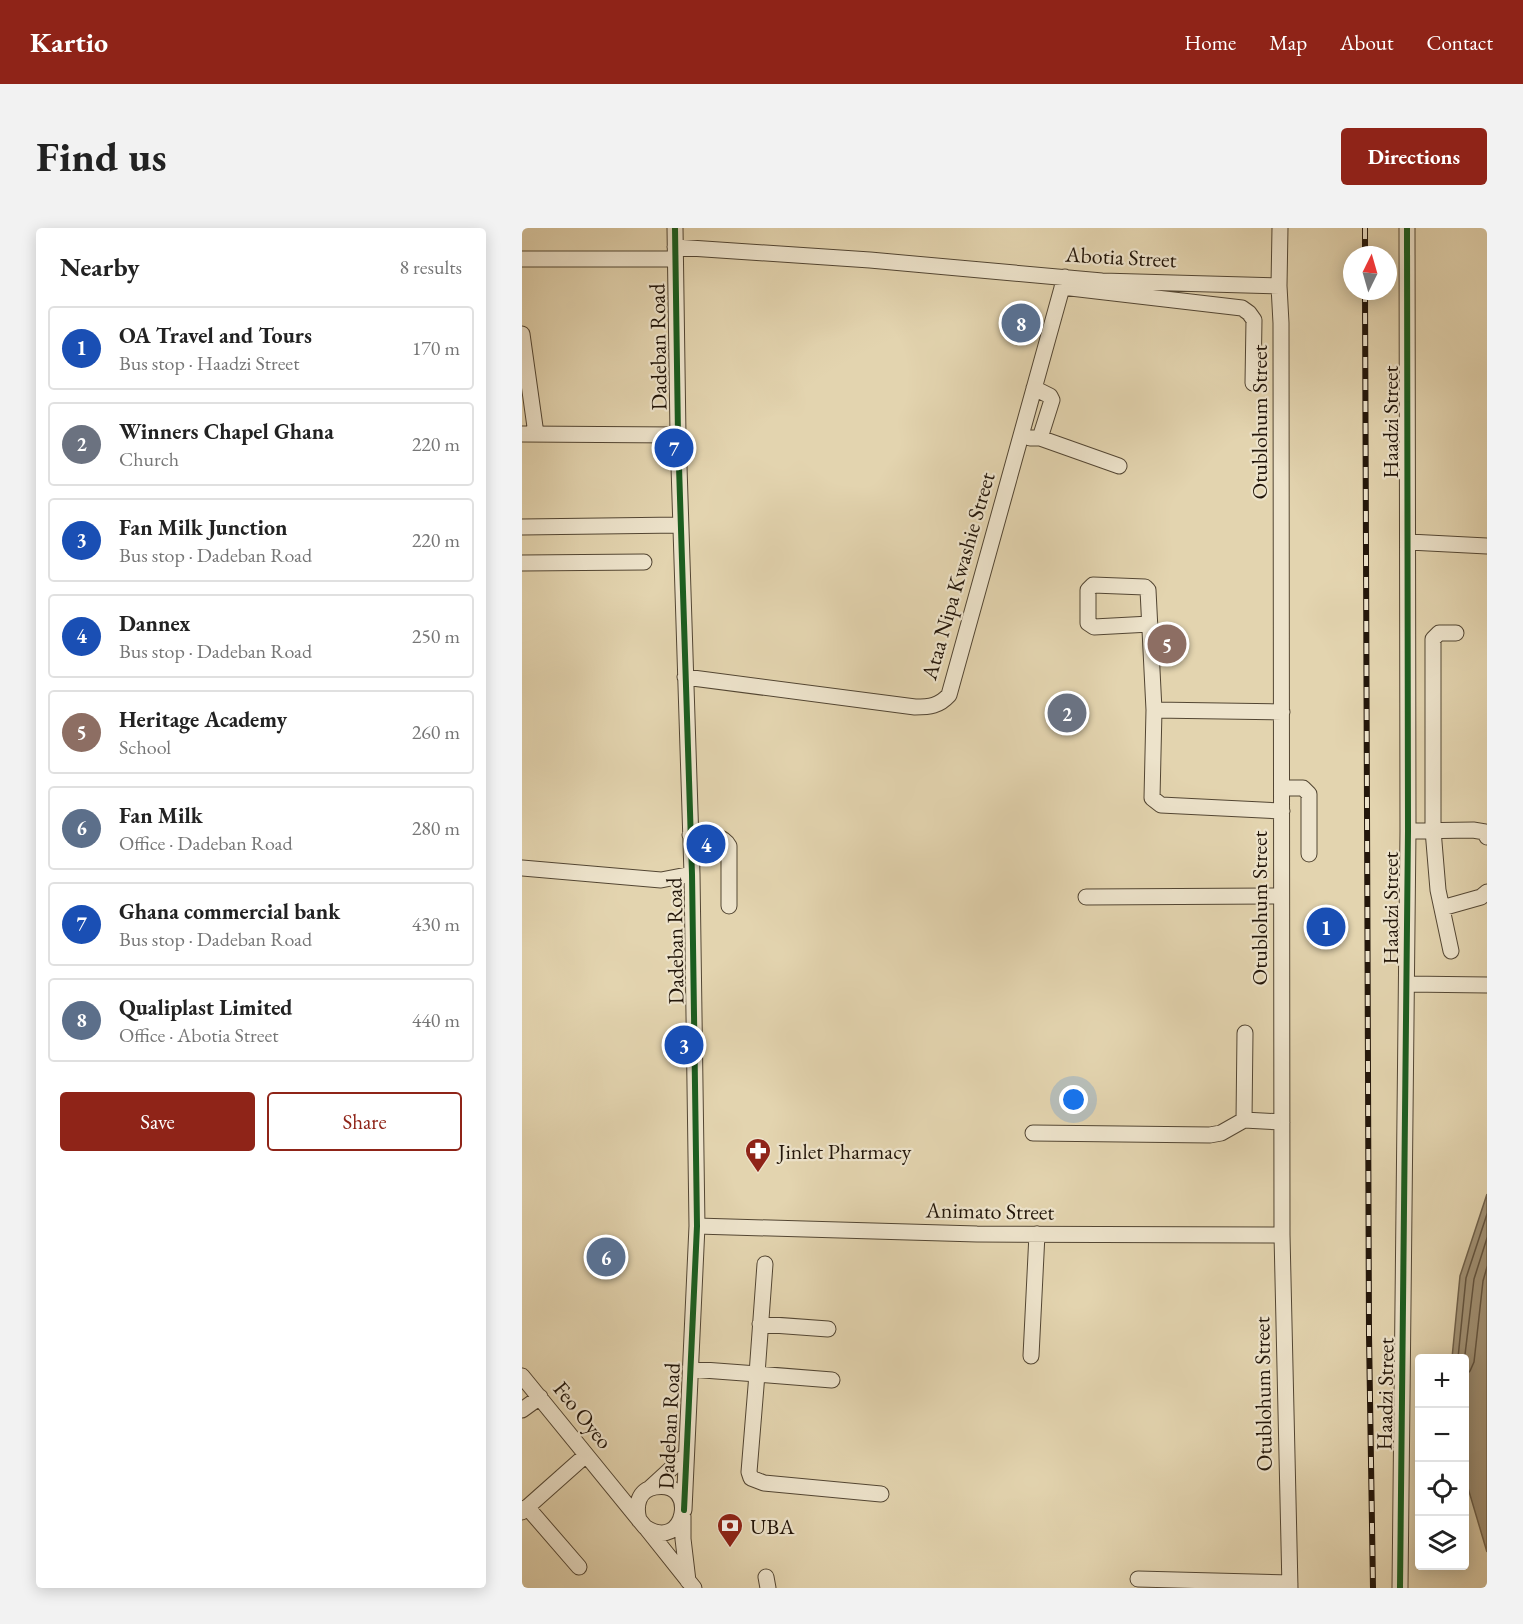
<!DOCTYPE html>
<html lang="en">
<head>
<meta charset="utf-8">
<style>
	body { margin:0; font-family:"EB Garamond",serif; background:#f2f2f2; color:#222 }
	.controls { position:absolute; right:18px; bottom:18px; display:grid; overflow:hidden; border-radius:6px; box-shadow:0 3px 15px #0003 }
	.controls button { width:54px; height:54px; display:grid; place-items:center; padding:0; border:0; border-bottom:2px solid #e0e0e0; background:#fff; color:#222; font:30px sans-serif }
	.compass { position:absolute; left:821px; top:18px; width:54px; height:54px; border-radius:50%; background:#fff; box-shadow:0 3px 15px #0003; rotate:5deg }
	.you { position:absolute; left:552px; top:872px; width:21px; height:21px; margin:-15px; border:4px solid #fff; border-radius:50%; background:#1a73e8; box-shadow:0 0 0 9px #1a73e833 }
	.badge { display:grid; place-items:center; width:39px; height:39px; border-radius:50%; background:#8f2418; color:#fff; font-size:20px; font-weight:700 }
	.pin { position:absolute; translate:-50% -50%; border:3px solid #fff; box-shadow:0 2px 6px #0006 }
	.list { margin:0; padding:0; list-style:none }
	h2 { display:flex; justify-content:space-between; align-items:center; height:78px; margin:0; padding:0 24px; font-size:26px }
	h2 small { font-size:20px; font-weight:400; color:#767676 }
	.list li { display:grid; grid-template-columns:39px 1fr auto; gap:18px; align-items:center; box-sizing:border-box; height:84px; margin:0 12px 12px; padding:0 12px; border:2px solid #e0e0e0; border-radius:6px }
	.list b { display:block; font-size:22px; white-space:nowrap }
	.list p { margin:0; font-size:20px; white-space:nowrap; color:#767676 }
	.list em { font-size:20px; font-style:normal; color:#767676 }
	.actions { display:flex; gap:12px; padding:18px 24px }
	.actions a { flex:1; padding:14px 0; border:2px solid #8f2418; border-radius:6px; text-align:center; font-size:21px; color:#8f2418 }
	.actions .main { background:#8f2418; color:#fff }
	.icon { flex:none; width:33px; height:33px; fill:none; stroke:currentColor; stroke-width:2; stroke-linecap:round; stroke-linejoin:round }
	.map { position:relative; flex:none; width:965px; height:1360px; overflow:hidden; border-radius:6px }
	header { display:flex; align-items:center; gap:36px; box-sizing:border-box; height:84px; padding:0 30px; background:#8f2418; color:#fff }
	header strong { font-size:28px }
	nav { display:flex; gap:33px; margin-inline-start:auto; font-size:21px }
	.intro { display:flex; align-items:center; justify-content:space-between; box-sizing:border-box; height:144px; padding:0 36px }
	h1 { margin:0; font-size:42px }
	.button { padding:15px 27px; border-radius:6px; background:#8f2418; color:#fff; font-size:21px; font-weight:700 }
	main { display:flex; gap:36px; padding:0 36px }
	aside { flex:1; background:#fff; border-radius:6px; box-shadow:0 3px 15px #0003 }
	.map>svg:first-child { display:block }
</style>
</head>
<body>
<header>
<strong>Kartio</strong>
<nav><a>Home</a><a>Map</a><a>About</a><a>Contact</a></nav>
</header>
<div class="intro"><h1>Find us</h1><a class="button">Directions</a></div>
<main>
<aside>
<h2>Nearby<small>8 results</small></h2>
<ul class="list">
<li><span class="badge" style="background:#1a4fb4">1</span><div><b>OA Travel and Tours</b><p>Bus stop · Haadzi Street</p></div><em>170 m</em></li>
<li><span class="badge" style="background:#6b7280">2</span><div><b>Winners Chapel Ghana</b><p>Church</p></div><em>220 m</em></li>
<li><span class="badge" style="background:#1a4fb4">3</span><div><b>Fan Milk Junction</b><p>Bus stop · Dadeban Road</p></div><em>220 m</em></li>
<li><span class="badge" style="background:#1a4fb4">4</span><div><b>Dannex</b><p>Bus stop · Dadeban Road</p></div><em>250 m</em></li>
<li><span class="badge" style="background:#8d6e63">5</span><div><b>Heritage Academy</b><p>School</p></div><em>260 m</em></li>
<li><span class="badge" style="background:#5c6f8a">6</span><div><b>Fan Milk</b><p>Office · Dadeban Road</p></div><em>280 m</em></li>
<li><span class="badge" style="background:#1a4fb4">7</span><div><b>Ghana commercial bank</b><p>Bus stop · Dadeban Road</p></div><em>430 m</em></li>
<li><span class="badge" style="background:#5c6f8a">8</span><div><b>Qualiplast Limited</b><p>Office · Abotia Street</p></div><em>440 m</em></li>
</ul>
<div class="actions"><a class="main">Save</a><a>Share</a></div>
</aside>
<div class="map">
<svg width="965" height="1360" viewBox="0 0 965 1360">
	<rect width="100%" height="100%" fill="#e3d4af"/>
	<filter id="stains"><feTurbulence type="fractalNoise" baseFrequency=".00333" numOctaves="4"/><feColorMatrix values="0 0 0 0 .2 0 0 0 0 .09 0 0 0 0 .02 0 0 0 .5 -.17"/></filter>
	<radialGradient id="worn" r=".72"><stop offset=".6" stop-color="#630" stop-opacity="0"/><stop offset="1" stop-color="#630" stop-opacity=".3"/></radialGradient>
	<path fill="#a29377" stroke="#6f614b" stroke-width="1.5" d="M 965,966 L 965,1324 L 943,1250 L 942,1130 L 930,1130 L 938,1048 Z"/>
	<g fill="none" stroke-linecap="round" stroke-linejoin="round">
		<path stroke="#625440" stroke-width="1.5" d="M 936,1130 L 944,1050 L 965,986
			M 942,1135 L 952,1051 L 965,1010
			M 942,1149 L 948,1143 L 952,1134 L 961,1053 L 965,1039"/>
		<defs>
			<path id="minor" d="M 153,0 L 156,207 L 170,646 L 175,998 L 162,1282
				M 758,0 L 757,58 L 759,95 L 760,1007 L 768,1360
				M 153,19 L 348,32 L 580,53 L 757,58
				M 0,31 L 153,31
				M 540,59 L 720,80 L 727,85 L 732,92 L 731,155
				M 0,106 L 14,206
				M 0,206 L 156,207
				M 508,210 L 518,210 L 530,172 L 528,168 L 512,160
				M 518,210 L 597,238
				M 0,299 L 158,297
				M 887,314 L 965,318
				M 0,335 L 122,334
				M 628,396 L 572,399 L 566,395 L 566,362 L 571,357 L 623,359 L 626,362 L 632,482 L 630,570 L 639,577 L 760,583
				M 163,449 L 393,479 C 408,479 417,478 427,467 L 543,49
				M 632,482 L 760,484
				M 760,560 L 781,560 L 787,566 L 787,626
				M 886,603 L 951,602 L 963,604 L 965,609
				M 168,607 C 182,608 200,605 207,618 L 207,678
				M 0,640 L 139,652 L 170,646
				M 564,669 L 758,668
				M 920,680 L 959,669 L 965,664
				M 929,723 L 916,662 L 911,602 L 911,411 L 917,405 L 934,405
				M 885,756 L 965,757
				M 722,892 L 723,805
				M 511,905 L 688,907 L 699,905 L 722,892 L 760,894
				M 175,998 L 455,1006 L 760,1007
				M 238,1096 L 306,1101
				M 509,1128 L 515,1006
				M 168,1141 L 235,1146 L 243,1036
				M 0,1148 L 123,1299 C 164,1326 177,1251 133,1259 C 116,1262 113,1278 117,1292
				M 310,1152 L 235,1146 L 227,1244 L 229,1250 L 242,1255 L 359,1266
				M 0,1182 L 18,1169
				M 128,1260 L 164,1227
				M 5,1279 L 57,1339
				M 0,1284 L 64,1227
				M 161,1288 L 161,1311 L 166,1353
				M 125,1301 L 172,1360
				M 244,1349 L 246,1360
				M 616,1351 L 768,1355
				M 878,1360 L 886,603 L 885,0"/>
		</defs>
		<use href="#minor" stroke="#534633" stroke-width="17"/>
		<use href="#minor" stroke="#ede3cb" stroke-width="15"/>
		<defs>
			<path id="rail" d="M 843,0 L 843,27
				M 843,63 L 847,1107 L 851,1360"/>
		</defs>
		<use href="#rail" stroke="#23160a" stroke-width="6"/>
		<use href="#rail" stroke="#ede3cb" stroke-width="4" stroke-dasharray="11" stroke-linecap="butt"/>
		<defs>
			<path id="cycleway" d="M 153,0 L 156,207 L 170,646 L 175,998 L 162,1282
				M 878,1360 L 886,603 L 885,0"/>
		</defs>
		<use href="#cycleway" stroke="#ede3cb" stroke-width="10"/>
		<use href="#cycleway" stroke="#1b5e20" stroke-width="6"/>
	</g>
	<defs>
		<symbol id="pharmacy-pin" viewBox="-11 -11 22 30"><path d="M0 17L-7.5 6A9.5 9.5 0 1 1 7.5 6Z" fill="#8f2418" stroke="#ede3cb"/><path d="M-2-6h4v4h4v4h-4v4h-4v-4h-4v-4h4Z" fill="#fff"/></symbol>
		<symbol id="bank-pin" viewBox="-11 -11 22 30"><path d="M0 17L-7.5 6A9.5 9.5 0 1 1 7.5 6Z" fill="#8f2418" stroke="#ede3cb"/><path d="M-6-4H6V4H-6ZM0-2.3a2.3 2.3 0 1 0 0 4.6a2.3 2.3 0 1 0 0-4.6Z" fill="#fff"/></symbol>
	</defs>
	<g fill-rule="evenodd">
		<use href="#pharmacy-pin" x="221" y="908" width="30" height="40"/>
		<use href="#bank-pin" x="193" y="1283" width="30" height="40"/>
	</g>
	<g text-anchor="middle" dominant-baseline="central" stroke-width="4.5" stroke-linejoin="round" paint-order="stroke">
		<g font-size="22" fill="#23160a" stroke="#ede3cb">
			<text transform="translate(599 29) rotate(3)">Abotia Street</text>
			<text transform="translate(136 119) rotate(-91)">Dadeban Road</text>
			<text transform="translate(737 194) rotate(-90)">Otublohum Street</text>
			<text transform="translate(868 194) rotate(-90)">Haadzi Street</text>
			<text transform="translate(436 348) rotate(-74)">Ataa Nipa Kwashie Street</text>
			<text transform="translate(737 680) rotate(-90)">Otublohum Street</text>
			<text transform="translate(868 680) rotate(-90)">Haadzi Street</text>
			<text transform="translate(153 713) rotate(-91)">Dadeban Road</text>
			<text transform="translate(468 983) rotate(1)">Animato Street</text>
			<text transform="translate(741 1166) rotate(-91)">Otublohum Street</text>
			<text transform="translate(863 1166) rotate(-89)">Haadzi Street</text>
			<text transform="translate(61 1187) rotate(51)">Feo Oyeo</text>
			<text transform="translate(147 1198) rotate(-87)">Dadeban Road</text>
		</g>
		<g font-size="22" fill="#23160a" stroke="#ede3cb" text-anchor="start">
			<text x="256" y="923">Jinlet Pharmacy</text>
			<text x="228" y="1298">UBA</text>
		</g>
	</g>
	<rect width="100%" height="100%" filter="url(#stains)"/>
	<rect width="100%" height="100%" fill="url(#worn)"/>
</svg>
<div class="controls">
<button>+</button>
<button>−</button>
<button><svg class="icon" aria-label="locate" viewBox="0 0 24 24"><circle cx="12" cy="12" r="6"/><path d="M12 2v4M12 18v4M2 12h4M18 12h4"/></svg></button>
<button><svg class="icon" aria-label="layers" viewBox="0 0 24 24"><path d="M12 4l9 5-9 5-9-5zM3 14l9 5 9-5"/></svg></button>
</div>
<svg class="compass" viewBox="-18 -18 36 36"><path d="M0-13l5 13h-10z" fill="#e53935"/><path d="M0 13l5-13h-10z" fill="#767676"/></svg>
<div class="you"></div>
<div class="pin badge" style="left:804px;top:699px;background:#1a4fb4">1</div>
<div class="pin badge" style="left:545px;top:485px;background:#6b7280">2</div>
<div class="pin badge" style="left:162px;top:817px;background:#1a4fb4">3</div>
<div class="pin badge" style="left:184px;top:616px;background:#1a4fb4">4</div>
<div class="pin badge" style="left:645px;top:416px;background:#8d6e63">5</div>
<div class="pin badge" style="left:84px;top:1029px;background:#5c6f8a">6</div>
<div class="pin badge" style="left:152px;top:220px;background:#1a4fb4">7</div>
<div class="pin badge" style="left:499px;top:95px;background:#5c6f8a">8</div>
</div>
</main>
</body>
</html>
